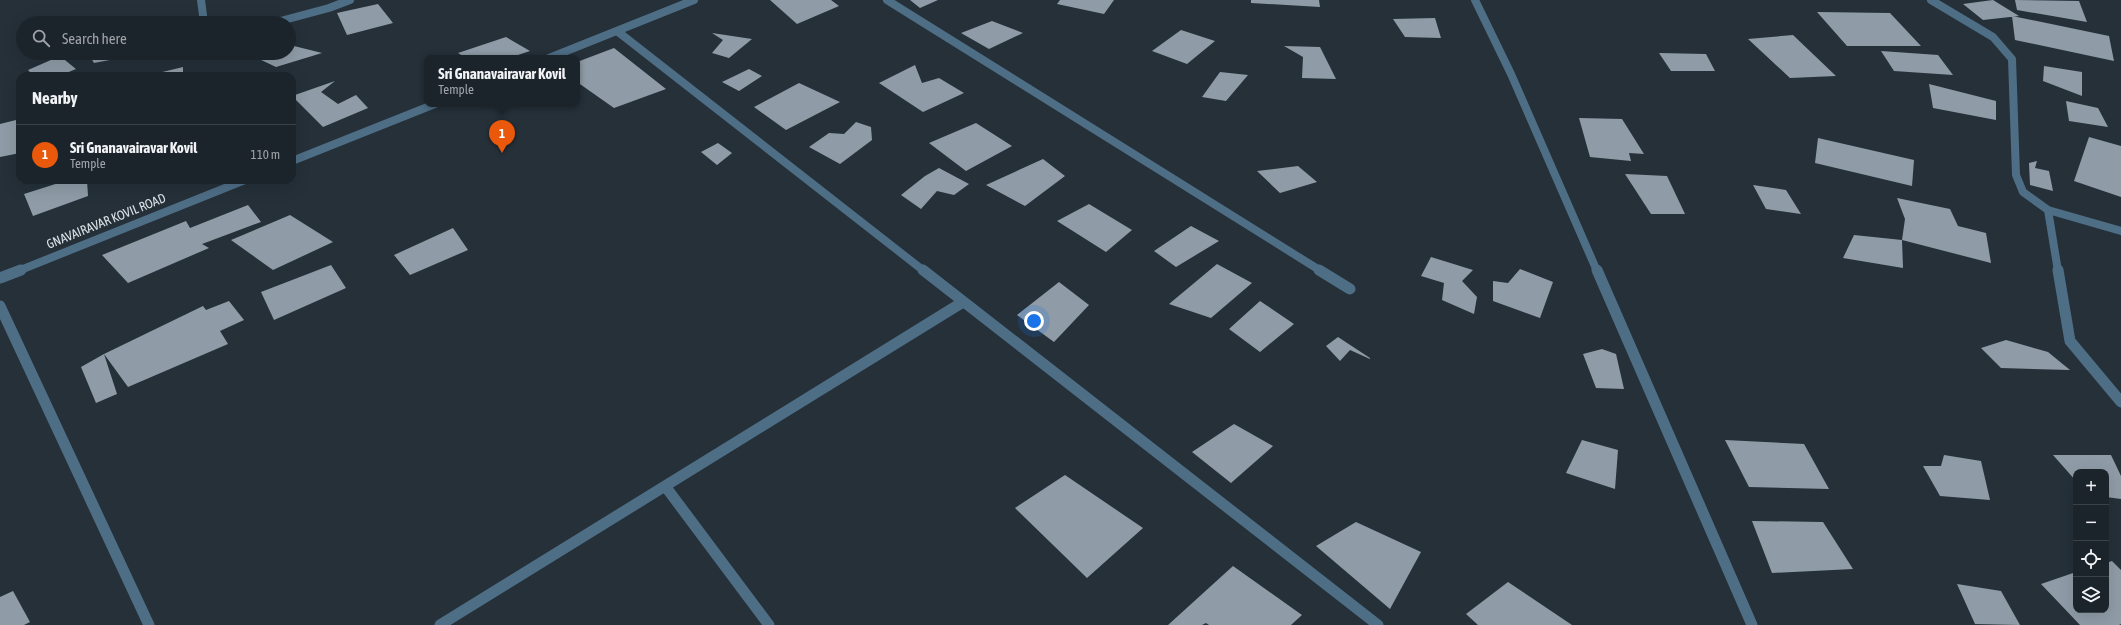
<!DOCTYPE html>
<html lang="en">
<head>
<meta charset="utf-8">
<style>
	body { margin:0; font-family:"Asap Condensed",sans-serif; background:#252c33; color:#f1f3f6 }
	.controls { position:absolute; right:12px; bottom:12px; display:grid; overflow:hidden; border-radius:8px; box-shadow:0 4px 16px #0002 }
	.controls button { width:36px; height:36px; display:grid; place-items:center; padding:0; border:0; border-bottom:1px solid #3a4147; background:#1c242b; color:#f1f3f6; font:20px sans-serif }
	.you { position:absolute; left:1034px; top:321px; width:14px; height:14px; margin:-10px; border:3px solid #fff; border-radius:50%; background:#1a73e8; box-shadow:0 0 0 6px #1a73e833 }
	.badge { display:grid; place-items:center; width:26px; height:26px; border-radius:50%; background:#ea580c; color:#fff; font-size:13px; font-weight:700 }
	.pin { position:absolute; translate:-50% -33px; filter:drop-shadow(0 1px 2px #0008) }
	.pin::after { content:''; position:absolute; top:21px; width:14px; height:12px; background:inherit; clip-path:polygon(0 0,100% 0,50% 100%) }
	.popup { position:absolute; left:424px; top:55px; width:156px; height:52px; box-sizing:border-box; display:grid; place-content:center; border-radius:8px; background:#1c242b; filter:drop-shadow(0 1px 3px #0005); font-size:13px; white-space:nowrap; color:#a0a4a9 }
	.popup b { font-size:15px; color:#f1f3f6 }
	.popup::after { content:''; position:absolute; left:50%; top:100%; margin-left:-8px; border:8px solid transparent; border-top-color:#1c242b }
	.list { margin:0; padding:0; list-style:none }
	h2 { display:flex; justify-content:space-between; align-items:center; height:52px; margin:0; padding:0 16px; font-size:17px }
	h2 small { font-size:13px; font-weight:400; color:#a0a4a9 }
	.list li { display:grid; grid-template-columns:26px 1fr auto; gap:12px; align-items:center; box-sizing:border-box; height:60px; padding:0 16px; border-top:1px solid #3a4147 }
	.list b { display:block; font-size:15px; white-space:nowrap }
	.list p { margin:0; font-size:13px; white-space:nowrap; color:#a0a4a9 }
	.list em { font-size:13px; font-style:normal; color:#a0a4a9 }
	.icon { flex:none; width:22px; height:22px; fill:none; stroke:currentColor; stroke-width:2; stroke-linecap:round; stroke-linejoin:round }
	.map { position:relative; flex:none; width:2121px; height:625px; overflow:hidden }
	.search { position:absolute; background:#1c242b; box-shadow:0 4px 16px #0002; left:16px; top:16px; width:280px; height:44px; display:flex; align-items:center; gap:10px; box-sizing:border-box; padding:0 14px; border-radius:22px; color:#a0a4a9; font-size:15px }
	.panel { position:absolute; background:#1c242b; box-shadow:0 4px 16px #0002; left:16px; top:72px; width:280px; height:112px; border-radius:12px }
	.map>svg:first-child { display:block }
</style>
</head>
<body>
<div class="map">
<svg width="2121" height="625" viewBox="0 0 2121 625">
	<rect width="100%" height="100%" fill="#253039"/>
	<path fill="#8f9ca7" d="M 770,0 L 831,0 L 839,6 L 797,24 Z
		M 910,0 L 938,0 L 920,8 Z
		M 1060,0 L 1114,0 L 1104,14 L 1057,4 Z
		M 1251,0 L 1319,0 L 1320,7 L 1251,3 Z
		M 1993,0 L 2019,16 L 1983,20 L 1963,4 Z
		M 2015,0 L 2079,1 L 2087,22 L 2017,10 Z
		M 378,4 L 393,23 L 347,35 L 337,13 Z
		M 1817,12 L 1890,13 L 1921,46 L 1847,46 Z
		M 2012,16 L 2109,36 L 2114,61 L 2015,40 Z
		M 1435,18 L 1441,38 L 1405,37 L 1393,19 Z
		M 992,21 L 1023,33 L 989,49 L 961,33 Z
		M 1181,30 L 1215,41 L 1187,64 L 1152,51 Z
		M 712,33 L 752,39 L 729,58 L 712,53 L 723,40 Z
		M 1793,35 L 1836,76 L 1790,78 L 1748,39 Z
		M 506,37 L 530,51 L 509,58 L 466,58 L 458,53 Z
		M 294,46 L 322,53 L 276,67 L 259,59 L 274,53 L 289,53 L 289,48 Z
		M 1284,46 L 1320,47 L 1336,79 L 1302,78 L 1303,57 Z
		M 614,48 L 666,89 L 614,108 L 577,82 L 577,62 Z
		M 1881,51 L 1938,55 L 1953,75 L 1894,71 Z
		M 88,53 L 141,53 L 141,54 L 94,63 Z
		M 1659,53 L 1706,54 L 1715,71 L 1671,71 Z
		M 60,56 L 76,69 L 59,76 L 34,76 L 28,70 Z
		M 915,65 L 922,83 L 939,78 L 964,93 L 923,112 L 879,83 Z
		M 2044,66 L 2082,72 L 2082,96 L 2043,81 Z
		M 183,67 L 183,76 L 150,76 L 150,75 Z
		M 749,69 L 762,76 L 739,91 L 722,82 Z
		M 1220,72 L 1248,75 L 1226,101 L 1202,97 Z
		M 335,81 L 321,92 L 338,104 L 356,95 L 368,108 L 323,127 L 292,96 Z
		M 799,83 L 840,102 L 786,130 L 754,107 Z
		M 1929,84 L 1996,101 L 1996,120 L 1933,108 Z
		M 2066,101 L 2098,108 L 2108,127 L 2069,121 Z
		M 1579,118 L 1622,119 L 1644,154 L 1629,153 L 1631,161 L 1590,157 Z
		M 20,119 L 20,153 L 0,157 L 0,124 Z
		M 856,122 L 871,127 L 872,140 L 840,164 L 809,147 L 829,133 L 844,134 Z
		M 976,123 L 1012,146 L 966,171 L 929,143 Z
		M 2089,137 L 2121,146 L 2121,197 L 2074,181 Z
		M 1818,138 L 1914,160 L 1912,186 L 1815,163 Z
		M 718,143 L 732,153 L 717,165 L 701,152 Z
		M 1043,159 L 1065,176 L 1025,206 L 986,185 Z
		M 2037,161 L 2035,168 L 2049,171 L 2053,191 L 2030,185 L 2029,163 Z
		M 1298,166 L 1317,182 L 1280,193 L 1257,171 Z
		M 939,168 L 969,184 L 954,195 L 937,191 L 921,209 L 901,195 L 925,176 Z
		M 1625,174 L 1667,176 L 1685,214 L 1651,214 Z
		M 68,180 L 87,180 L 88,196 L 33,216 L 24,194 Z
		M 1753,185 L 1786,190 L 1801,214 L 1766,209 Z
		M 1897,198 L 1950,209 L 1958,226 L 1986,233 L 1991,263 L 1902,240 L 1905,219 Z
		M 1089,204 L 1132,230 L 1106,252 L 1057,221 Z
		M 248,205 L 261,222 L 202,244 L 209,248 L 128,283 L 102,255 L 186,221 L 190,228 Z
		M 290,215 L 333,242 L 273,270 L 231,240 Z
		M 1191,226 L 1219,241 L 1176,267 L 1154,251 Z
		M 453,228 L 468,250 L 410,275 L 394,255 Z
		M 1854,235 L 1902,240 L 1903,268 L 1843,258 Z
		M 1431,257 L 1473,270 L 1462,281 L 1477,297 L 1474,314 L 1442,300 L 1444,283 L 1421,276 Z
		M 1217,264 L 1252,283 L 1211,318 L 1169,304 Z
		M 331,265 L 346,288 L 274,320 L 261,292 Z
		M 1520,269 L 1553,282 L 1540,318 L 1493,301 L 1493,281 L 1508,283 Z
		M 1059,282 L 1089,305 L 1054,342 L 1017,315 Z
		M 229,301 L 244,320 L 220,331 L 228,344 L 128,387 L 104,354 L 117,394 L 96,403 L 81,367 L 104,354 L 203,306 L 206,310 Z
		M 1260,301 L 1294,324 L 1260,352 L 1229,329 Z
		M 1338,337 L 1370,358 L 1370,359 L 1350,350 L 1340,361 L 1326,346 Z
		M 2006,340 L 2048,352 L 2070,370 L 2001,368 L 1981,348 Z
		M 1602,349 L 1616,354 L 1624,389 L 1596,388 L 1583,354 Z
		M 1234,424 L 1273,446 L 1231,483 L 1192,452 Z
		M 1582,440 L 1618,450 L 1615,489 L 1566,473 Z
		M 1725,440 L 1804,444 L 1829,489 L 1749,487 Z
		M 1944,455 L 1981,461 L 1990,500 L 1940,496 L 1923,466 L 1941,466 Z
		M 2053,455 L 2111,455 L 2121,476 L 2121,499 L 2106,497 L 2106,472 L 2076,472 L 2076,481 Z
		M 1065,475 L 1143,528 L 1087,578 L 1015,508 Z
		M 1752,521 L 1823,522 L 1853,569 L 1772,573 Z
		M 1356,522 L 1421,552 L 1390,609 L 1316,546 Z
		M 2112,561 L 2121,570 L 2121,624 L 2119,625 L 2080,625 L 2041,584 L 2076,572 L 2076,610 L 2106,610 L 2106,563 Z
		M 1233,566 L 1302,615 L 1291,625 L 1209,625 L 1206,623 L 1202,625 L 1168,625 Z
		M 1508,582 L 1572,625 L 1478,625 L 1466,614 Z
		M 1957,584 L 2001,591 L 2020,625 L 1975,624 Z
		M 13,591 L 30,622 L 24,625 L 0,625 L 0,597 Z"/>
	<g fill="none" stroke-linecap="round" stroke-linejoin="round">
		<path stroke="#4e6e86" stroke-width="8" d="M 201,0 L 204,23
			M 887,0 L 1321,271
			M 1475,0 L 1511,74 L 1597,271
			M 1931,0 L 1993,37 L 2012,59 L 2016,175 L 2023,192 L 2048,210 L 2121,231
			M 273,23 L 329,8 L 350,0
			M 617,31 L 924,271
			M 549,58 L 694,0
			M 292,161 L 435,104
			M 2048,210 L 2058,271
			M 18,271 L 245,180"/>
		<path stroke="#4e6e86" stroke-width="11" d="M 923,270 L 1378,625
			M 1319,270 L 1350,289
			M 1597,270 L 1752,625
			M 2058,270 L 2070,341 L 2121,402
			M 0,278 L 21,270
			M 0,306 L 149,625
			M 665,486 L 769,625
			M 440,625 L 963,302"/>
	</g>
	<g text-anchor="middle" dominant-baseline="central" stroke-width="4" stroke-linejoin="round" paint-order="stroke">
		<g font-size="13" fill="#dae1e7" stroke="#253039">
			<text transform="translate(106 221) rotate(-22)">GNAVAIRAVAR KOVIL ROAD</text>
		</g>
	</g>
</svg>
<div class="controls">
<button>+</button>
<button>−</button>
<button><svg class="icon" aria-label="locate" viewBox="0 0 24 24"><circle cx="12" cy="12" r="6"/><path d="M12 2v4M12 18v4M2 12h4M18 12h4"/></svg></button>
<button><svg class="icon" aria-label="layers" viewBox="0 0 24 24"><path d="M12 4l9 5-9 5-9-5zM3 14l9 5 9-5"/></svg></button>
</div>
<div class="you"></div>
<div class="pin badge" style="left:502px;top:153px">1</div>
<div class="popup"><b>Sri Gnanavairavar Kovil</b>Temple</div>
<div class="search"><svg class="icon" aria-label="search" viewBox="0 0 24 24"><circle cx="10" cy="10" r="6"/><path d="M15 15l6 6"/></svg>Search here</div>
<section class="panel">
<h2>Nearby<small></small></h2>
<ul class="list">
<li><span class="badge">1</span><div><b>Sri Gnanavairavar Kovil</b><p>Temple</p></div><em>110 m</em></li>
</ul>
</section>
</div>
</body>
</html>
